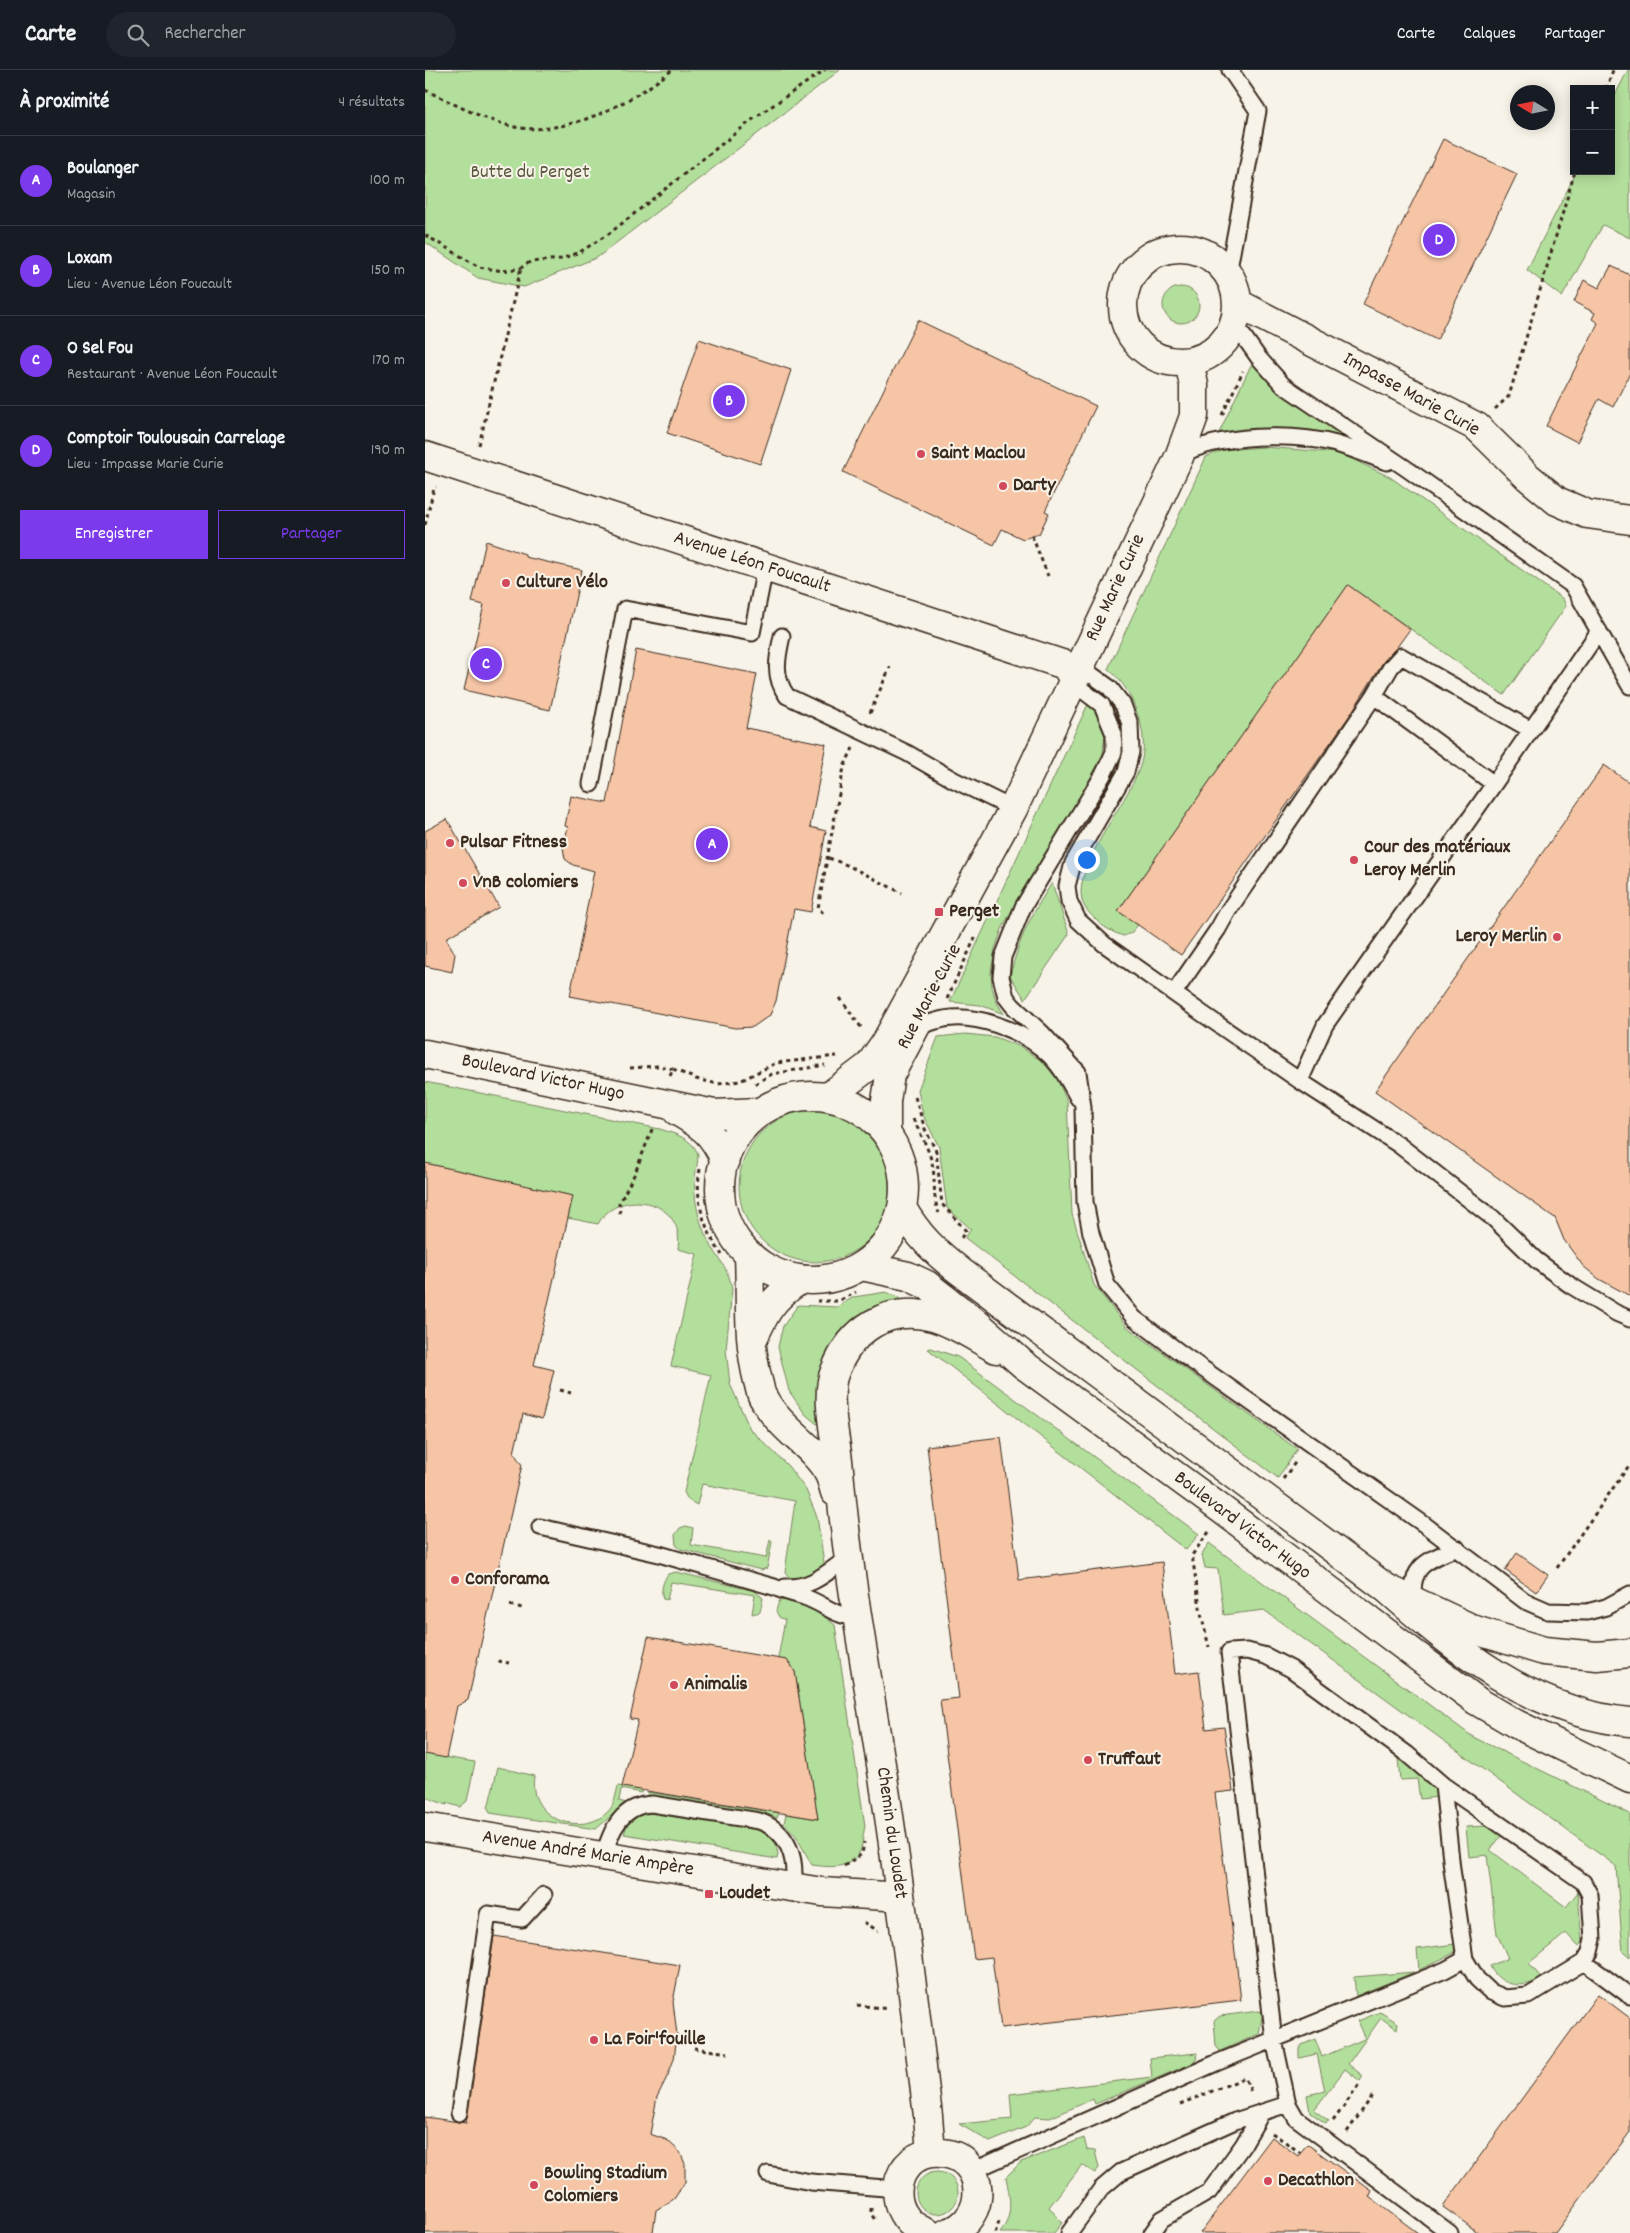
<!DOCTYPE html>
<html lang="fr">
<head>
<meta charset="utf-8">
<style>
	body { margin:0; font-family:Dekko,sans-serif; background:#20242c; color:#f1f3f6 }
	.controls { position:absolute; right:15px; top:15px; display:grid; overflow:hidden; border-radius:0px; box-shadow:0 2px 12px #0003 }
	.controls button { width:45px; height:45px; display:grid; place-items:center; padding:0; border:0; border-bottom:1px solid #363941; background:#171b24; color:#f1f3f6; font:25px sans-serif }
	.compass { position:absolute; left:1085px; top:15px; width:45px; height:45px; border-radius:50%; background:#171b24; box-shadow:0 2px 12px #0003; rotate:280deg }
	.you { position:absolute; left:661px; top:789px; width:18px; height:18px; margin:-12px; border:4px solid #fff; border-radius:50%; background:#1a73e8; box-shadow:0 0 0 8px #1a73e833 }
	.badge { display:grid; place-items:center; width:32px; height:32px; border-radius:50%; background:#7c3aed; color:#fff; font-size:16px; font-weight:700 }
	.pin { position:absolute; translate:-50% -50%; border:2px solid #fff; box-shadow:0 1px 5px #0006 }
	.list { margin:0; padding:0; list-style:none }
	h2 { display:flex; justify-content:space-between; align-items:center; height:65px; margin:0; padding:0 20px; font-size:21px }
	h2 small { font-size:16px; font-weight:400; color:#9ea1a6 }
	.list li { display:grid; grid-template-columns:32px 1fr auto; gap:15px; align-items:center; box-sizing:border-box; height:90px; padding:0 20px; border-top:1px solid #363941 }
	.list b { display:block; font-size:19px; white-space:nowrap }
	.list p { margin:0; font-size:16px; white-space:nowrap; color:#9ea1a6 }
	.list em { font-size:16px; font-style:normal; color:#9ea1a6 }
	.actions { display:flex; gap:10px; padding:15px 20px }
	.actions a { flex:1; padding:11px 0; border:1px solid #7c3aed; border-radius:0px; text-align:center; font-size:18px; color:#7c3aed }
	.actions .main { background:#7c3aed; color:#fff }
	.icon { flex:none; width:28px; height:28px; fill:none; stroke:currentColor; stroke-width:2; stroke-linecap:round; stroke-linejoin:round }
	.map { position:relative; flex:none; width:1205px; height:2163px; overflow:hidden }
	header { display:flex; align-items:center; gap:30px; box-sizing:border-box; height:70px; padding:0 25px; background:#171b24; border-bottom:1px solid #363941 }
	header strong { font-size:24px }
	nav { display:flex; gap:28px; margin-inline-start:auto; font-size:18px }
	.search { width:350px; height:45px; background:#20242c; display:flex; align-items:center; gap:12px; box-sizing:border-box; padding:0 18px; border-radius:28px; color:#9ea1a6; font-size:19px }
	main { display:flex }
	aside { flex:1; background:#171b24 }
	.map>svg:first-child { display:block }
</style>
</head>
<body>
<header>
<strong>Carte</strong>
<div class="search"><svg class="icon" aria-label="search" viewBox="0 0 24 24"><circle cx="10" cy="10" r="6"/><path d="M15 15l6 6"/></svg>Rechercher</div>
<nav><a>Carte</a><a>Calques</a><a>Partager</a></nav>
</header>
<main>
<aside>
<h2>À proximité<small>4 résultats</small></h2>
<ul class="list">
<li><span class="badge">A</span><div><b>Boulanger</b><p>Magasin</p></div><em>100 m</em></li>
<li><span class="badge">B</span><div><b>Loxam</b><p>Lieu · Avenue Léon Foucault</p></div><em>150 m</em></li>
<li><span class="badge">C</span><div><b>O Sel Fou</b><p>Restaurant · Avenue Léon Foucault</p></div><em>170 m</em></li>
<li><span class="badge">D</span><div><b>Comptoir Toulousain Carrelage</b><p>Lieu · Impasse Marie Curie</p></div><em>190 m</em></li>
</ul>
<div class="actions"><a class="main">Enregistrer</a><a>Partager</a></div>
</aside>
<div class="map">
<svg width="1205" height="2163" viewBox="0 0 1205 2163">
	<rect width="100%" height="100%" fill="#f7f3e8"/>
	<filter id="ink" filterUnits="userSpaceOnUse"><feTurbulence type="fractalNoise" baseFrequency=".02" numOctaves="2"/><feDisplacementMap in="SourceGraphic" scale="10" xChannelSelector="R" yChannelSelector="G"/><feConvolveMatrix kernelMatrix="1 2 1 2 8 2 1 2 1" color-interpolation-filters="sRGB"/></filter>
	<g filter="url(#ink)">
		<path fill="#b3df9c" stroke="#77845d" d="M 0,0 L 415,0 L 173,187 L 99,217 L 53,208 L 0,172 Z
			M 1203,0 L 1205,0 L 1205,168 L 1178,155 L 1137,227 L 1102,200 L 1152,101 L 1186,101 L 1186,33 Z
			M738 235a18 18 0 1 1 36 0a18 18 0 1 1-36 0Z
			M 831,292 L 941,375 L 820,361 L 793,365 L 826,295 Z
			M 839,377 L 914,383 L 965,407 L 1138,529 L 1141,536 L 1079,625 L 923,515 L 693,841 L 713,855 L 706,863 L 699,866 C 688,863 678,857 670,849 C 664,843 659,838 657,830 C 648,796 702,734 714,699 C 721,682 719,660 712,643 C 706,625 698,611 683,599 L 781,387 L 796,380 Z
			M 664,632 L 671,639 L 680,664 L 678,684 L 637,763 L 596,823 L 577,859 L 570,879 L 566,902 L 567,916 L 571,931 L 579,944 L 555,935 L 525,932 Z
			M 627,813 L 644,864 L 600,929 L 585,906 C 595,866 605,847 627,813 Z
			M 540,964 L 570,967 L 596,977 L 618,992 L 632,1009 L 642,1031 L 647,1144 L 669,1215 L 702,1257 L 872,1379 L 853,1408 L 540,1168 L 546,1159 L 522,1138 L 514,1077 L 498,1045 L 493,1020 L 513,967 Z
			M 0,1012 L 235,1059 C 250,1064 267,1068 273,1084 C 273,1092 271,1099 270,1107 C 268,1126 273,1147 280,1164 C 289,1184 304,1197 307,1219 L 301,1279 L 305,1314 L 325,1359 L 363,1396 L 381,1420 L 392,1447 L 399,1493 L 397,1498 L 380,1511 L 364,1507 L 360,1502 L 370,1431 L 277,1414 L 272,1435 L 263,1430 L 259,1422 L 286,1305 L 246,1296 L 272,1184 L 253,1179 C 254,1170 254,1161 249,1152 C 234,1125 188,1125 173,1154 L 143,1148 L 147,1126 L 0,1093 Z
			M314 1116a76 76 0 1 1 152 0a76 76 0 1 1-152 0Z
			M 461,1222 L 475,1228 L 468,1237 L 433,1249 L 406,1275 L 395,1305 L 398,1359 L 380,1344 L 364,1321 L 353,1277 L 358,1256 L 373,1235 L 412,1237 L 429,1227 Z
			M 506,1278 L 533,1287 L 774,1464 L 761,1480 L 503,1279 Z
			M 261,1456 L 268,1458 L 266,1475 L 341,1488 L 345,1470 L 347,1472 L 342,1498 L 336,1500 L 256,1479 L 251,1475 L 250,1465 L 255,1458 Z
			M 784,1473 L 1048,1667 L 1205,1744 L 1205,1888 L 1198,1882 L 1191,1796 L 839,1540 L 799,1545 L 793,1499 L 780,1498 L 777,1485 Z
			M 251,1502 L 330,1521 L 338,1528 L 335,1542 L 327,1544 L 330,1525 L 246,1512 L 242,1530 L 238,1529 C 235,1521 238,1511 243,1504 Z
			M 362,1530 L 388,1537 L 410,1555 L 440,1756 C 438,1763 438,1777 434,1783 C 424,1800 403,1797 387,1795 L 371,1766 L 359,1753 L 361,1744 L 393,1749 L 370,1602 L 366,1594 L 355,1591 L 356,1589 L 353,1588 L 360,1550 L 354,1547 L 351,1541 L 354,1531 Z
			M 0,1684 L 50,1692 L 42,1731 L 35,1737 L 22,1733 L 22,1735 L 0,1727 Z
			M 973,1689 L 1011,1716 L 1013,1727 L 995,1729 L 992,1709 L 975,1710 Z
			M 73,1697 L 109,1706 C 108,1715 108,1723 113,1732 C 126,1757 169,1762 186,1738 C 190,1732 191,1723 193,1716 L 217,1720 L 216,1723 L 196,1719 L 194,1731 L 201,1733 L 171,1759 L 65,1743 L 63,1738 Z
			M 223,1722 L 354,1743 L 352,1748 L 343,1744 L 222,1726 Z
			M 217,1742 L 333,1759 L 350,1770 L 353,1784 L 352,1789 L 199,1764 L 203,1752 Z
			M 1066,1756 L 1077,1765 L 1065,1780 L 1141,1837 L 1153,1822 L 1157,1873 L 1153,1876 L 1141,1863 L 1104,1893 L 1117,1909 C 1097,1919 1075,1917 1065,1896 L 1083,1888 L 1072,1864 L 1062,1785 L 1044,1787 L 1041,1757 Z
			M 1030,1874 L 1029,1883 L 994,1900 L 992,1879 Z
			M 989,1902 L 931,1926 L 929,1907 Z
			M 834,1941 L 838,1942 L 834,1964 L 795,1981 L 791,1976 L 789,1951 L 795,1946 Z
			M 955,1942 L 973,1953 L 972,1959 L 956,1948 L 923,1994 L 938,2006 L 935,2011 L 920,1999 L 889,2040 L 904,2051 L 900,2053 L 885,2042 L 882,2025 L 900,2021 L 892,1984 L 874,1988 L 874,1979 L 877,1975 L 890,1969 L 897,1987 L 939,1969 L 940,1967 L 933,1951 Z
			M 772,1983 L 771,1990 L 768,1993 L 670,2034 L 668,2029 L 625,2048 L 610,2047 L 601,2057 L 565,2072 L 534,2054 L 587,2049 L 585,2024 L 727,2007 L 725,1988 Z
			M 659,2068 L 662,2080 L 670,2081 L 674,2098 L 670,2103 L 657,2095 L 624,2137 L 637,2153 L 629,2163 L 575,2163 C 589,2145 585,2128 581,2107 L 596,2092 Z
			M491 2123a21 21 0 1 1 42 0a21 21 0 1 1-42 0Z"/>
		<path fill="#f6c5a6" stroke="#3b2a1e" d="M 1018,69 L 1092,104 L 1012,270 L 938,234 Z
			M 1186,196 L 1205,205 L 1205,303 L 1188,337 L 1174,329 L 1152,372 L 1121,356 L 1173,253 L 1167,249 L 1170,243 L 1149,232 L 1159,210 L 1174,218 Z
			M 493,250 L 671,336 L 620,441 L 624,443 L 614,464 L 598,469 L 577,459 L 569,475 L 418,402 Z
			M 274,269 L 366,300 L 335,394 L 242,363 Z
			M 61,471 L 100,484 L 100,487 L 157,500 L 125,640 L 39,620 L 59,535 L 47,532 Z
			M 923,515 L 985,559 L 972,577 L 958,592 L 925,645 L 756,885 L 693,841 Z
			M 211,580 L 332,604 L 321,658 L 401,674 L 385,757 L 401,761 L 386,842 L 369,839 L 351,931 L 345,945 L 328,957 L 310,958 L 145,926 L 169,801 L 148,795 L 140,789 L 138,777 L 143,757 L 140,756 L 146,726 L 182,733 Z
			M 1179,695 L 1205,713 L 1205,1226 L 1174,1209 L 1158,1196 L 1139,1170 L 1130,1148 L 950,1021 Z
			M 22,749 L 74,837 L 21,868 L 30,884 L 27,902 L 0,896 L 0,761 Z
			M 0,1093 L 148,1126 L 109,1295 L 129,1300 L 117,1349 L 98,1344 L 89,1383 L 97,1395 L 43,1630 L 32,1636 L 21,1688 L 0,1684 Z
			M 576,1367 L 594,1510 L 737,1492 L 750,1604 L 774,1601 L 781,1659 L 799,1657 L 808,1721 L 790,1723 L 816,1930 L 576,1958 L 567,1887 L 549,1889 L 515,1630 L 534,1628 L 502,1376 Z
			M 1092,1483 L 1123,1505 L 1111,1522 L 1080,1500 Z
			M 223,1567 L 362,1590 L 370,1602 L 393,1749 L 197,1717 L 213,1650 L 205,1649 Z
			M 69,1866 L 255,1895 L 248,1932 L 252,1965 L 249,1989 L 243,2005 L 232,2027 L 225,2064 L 242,2070 L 255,2082 L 260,2094 L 260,2112 L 249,2129 L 231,2140 L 228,2163 L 0,2163 L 0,2047 L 41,2053 Z
			M 1173,1924 L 1205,1948 L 1205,2062 L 1130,2163 L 1054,2163 L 1018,2137 Z
			M 847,2067 L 873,2086 L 882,2074 L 947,2121 L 944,2127 L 993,2163 L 775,2163 Z"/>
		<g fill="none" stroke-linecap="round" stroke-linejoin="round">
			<defs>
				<path id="service" d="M 803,204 L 833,41 L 805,0
					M 809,253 L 833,287 L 858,315 L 982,399 L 1148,516 L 1205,616
					M 754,386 C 793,364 868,362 911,374 C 929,379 945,386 962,392
					M 357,566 C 352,588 348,607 362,626 L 482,683 L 529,710 L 588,739
					M 949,626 L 966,597 L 976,586 L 1106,660
					M 166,714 L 200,539 L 327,563 L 340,498
					M 1069,714 L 1174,561
					M 749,923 L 793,859 L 803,841 L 949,626 L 1069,714 L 900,955 L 875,1011
					M 489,959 C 496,956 503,953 511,951 C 547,940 600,961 625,986 C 637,998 645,1013 653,1028
					M 1205,1249 L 1191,1243 L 1145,1215 L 1111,1190 L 1069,1149 L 974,1075 L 875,1011 L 778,944 L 679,874 L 653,850 L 644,831 L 642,816 L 648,793 L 701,702 L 706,682 L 705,654 L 698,635 L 685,618 L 667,605 L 648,608 L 656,619 L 677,635 L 689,664 L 689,682 L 678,705 L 598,837 L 578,887 L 576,907 L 581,927 L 588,936 L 617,963 L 653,1002 L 658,1037 L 660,1132 L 666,1163 L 682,1215 L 709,1248 L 757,1284 L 1000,1455 L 1100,1531 L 1123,1541 L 1162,1542 L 1181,1537 L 1205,1524
					M 115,1457 L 234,1484 L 349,1517 C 359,1522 368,1523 379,1527 C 398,1533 412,1548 434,1548
					M 360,1517 C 388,1518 402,1502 424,1487
					M 990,1537 C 982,1497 1000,1491 1032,1478
					M 1018,1715 L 1027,1799 L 1040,1889 L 1052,1909 L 1066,1922 L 1080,1928 L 1103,1926 L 1159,1892 L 1165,1882 L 1168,1869 L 1165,1825 L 1158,1812 L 1018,1715 L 982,1684 L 866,1599 L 841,1586 L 822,1581 L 804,1582 L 849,1970 L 863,2034 L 871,2048 L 1025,2163
					M 179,1786 C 185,1761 197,1735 227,1734 L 334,1751 C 364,1761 372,1789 368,1817
					M 1159,1892 L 1205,1926
					M 34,2043 L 63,1844 L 97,1849 L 119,1825
					M 547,2101 L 791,1993 L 1020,1900 L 1040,1889
					M 343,2104 L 386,2112 L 472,2119
					M 644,2163 L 676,2119 L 696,2102 L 810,2051 L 863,2034
					M 727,2163 L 737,2149 L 784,2122 L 818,2075 L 836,2044"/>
				<path id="minor" d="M698 235a57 57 0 1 1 114 0a57 57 0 1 1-114 0Z
					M 812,233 L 1052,357 L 1103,407 L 1132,431 L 1162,444 L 1205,450
					M 0,386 L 640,595 L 648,608
					M 403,1027 L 444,996 L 462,970 L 588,739 L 754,387 L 769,346 L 769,315 L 764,292
					M 461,1062 L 461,1031 L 465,1005 L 492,954
					M 324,1185 C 326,1227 322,1269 333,1311 C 335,1317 335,1324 339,1329 C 355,1359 390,1377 404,1404 C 407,1410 408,1416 410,1422
					M 327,1271 C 340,1242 347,1228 375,1210
					M 0,1757 L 397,1822 L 461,1826 L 475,1825
					M 506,2083 L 503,2046 C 490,1938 477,1829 460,1720 C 444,1614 423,1507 414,1400 C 412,1372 399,1326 410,1301 C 426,1259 462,1235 508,1247 C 530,1253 551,1268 571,1279
					M 503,2163 C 455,2147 467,2079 516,2083 C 562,2086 565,2150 522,2163"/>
				<path id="secondary" d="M 0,984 L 289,1044 L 335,1042
					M295 1118a92 92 0 1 1 184 0a92 92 0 1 1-184 0Z
					M 252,1041 C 278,1056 287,1062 300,1090
					M 477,1138 C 493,1166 510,1182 536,1202 L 961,1518 C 1031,1580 1107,1643 1205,1652
					M 437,1196 L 483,1206 L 502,1215 L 550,1252 L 599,1295 L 796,1439 L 1052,1631 L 1091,1654 L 1205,1709"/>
				<path id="trunk" d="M 961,1518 L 1050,1560 L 1119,1581 L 1172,1586 L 1205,1583"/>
			</defs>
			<use href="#service" stroke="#3b2a1e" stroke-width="19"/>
			<use href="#minor" stroke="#3b2a1e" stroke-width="31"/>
			<use href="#secondary" stroke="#3b2a1e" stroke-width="31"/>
			<use href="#trunk" stroke="#3b2a1e" stroke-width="31"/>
			<path stroke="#3b2a1e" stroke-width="3" stroke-dasharray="4 4" stroke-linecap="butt" d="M 1181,19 L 1188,0
				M 0,20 C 27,33 55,48 85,56 C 139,69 206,33 247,0
				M 0,165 L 54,197 L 78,201 L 96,198 L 105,192 L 136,189 L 155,182 L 185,163 L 332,46 L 400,0
				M 1070,339 L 1084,326 L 1150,101
				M 797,345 L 818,301
				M 54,375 L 96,198
				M 0,455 L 9,418 L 11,417
				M 607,466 L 623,506
				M 445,643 L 465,597
				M 404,788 L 424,796 L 477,823
				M 398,843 L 393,838 L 419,697 L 428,678
				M 415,928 L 438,960
				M 522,929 L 551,866
				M 205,998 L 233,996 L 248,999
				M 245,1006 L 248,999 L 271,1009 L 293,1014 L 315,1011 L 351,993 L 412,986
				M 330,1014 L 347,1004 L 400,995
				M 490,1027 L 500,1059 L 511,1081 L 517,1134 L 541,1161 L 536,1168
				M 488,1049 C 495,1063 503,1077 507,1093 C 511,1109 507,1127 514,1143
				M 275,1099 C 269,1131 280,1160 297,1185
				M 195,1144 L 194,1134 L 210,1103 L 228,1057
				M 392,1231 L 414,1231 L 431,1222
				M 135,1320 L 146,1323
				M 858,1409 L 872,1390
				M 784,1462 L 767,1485 L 776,1544 L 784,1577
				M 1132,1498 L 1205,1394
				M 85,1535 L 97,1538
				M 73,1591 L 84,1593
				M 419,1796 L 437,1784 L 439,1772
				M 439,1852 L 453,1861
				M 432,1935 L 463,1939
				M 269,1978 L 303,1983
				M 755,2034 L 820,2008 L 827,2024
				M 908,2051 L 935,2014
				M 922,2062 L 949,2024
				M 847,2063 L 876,2083
				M 446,2138 L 446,2144 L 451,2151
				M 570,2163 L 574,2152"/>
			<use href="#service" stroke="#f7f3e8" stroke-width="15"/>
			<use href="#minor" stroke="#f7f3e8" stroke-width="28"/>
			<use href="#secondary" stroke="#f7f3e8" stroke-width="28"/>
			<use href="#trunk" stroke="#f7f3e8" stroke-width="28"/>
		</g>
	</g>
	<g fill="#d1495b" stroke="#f7f3e8" stroke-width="2">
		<circle cx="496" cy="384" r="5"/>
		<circle cx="578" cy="416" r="5"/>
		<circle cx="81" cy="513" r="5"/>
		<circle cx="25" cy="773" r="5"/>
		<circle cx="929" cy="790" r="5"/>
		<circle cx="38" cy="813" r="5"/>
		<rect x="509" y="837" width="10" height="10" rx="2.5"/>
		<circle cx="1132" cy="867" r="5"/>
		<circle cx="30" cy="1510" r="5"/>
		<circle cx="249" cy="1615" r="5"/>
		<circle cx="663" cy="1690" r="5"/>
		<rect x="279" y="1819" width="10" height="10" rx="2.5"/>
		<circle cx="169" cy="1970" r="5"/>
		<circle cx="843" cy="2111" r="5"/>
		<circle cx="109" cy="2115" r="5"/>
	</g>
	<g text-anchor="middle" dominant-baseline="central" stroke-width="4" stroke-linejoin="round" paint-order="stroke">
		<g font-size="20" fill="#59573e" stroke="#f7f3e8">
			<text x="105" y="103">Butte du Perget</text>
		</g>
		<g font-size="20" fill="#3b2a1e" stroke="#f7f3e8">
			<text transform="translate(986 325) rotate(29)">Impasse Marie Curie</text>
			<text transform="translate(327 493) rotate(18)">Avenue Léon Foucault</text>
			<text transform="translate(691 518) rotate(-65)">Rue Marie Curie</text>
			<text transform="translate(505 927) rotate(-62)">Rue Marie Curie</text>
			<text transform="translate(118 1008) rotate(12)">Boulevard Victor Hugo</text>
			<text transform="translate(817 1456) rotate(37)">Boulevard Victor Hugo</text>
			<text transform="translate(466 1763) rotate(82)">Chemin du Loudet</text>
			<text transform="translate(163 1784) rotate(9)">Avenue André Marie Ampère</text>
		</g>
		<g font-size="20" font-weight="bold" fill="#3b2a1e" stroke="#f7f3e8" text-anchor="start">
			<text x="506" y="384">Saint Maclou</text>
			<text x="588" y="416">Darty</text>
			<text x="91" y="513">Culture Vélo</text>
			<text x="35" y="773">Pulsar Fitness</text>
			<text x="939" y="778">Cour des matériaux<tspan x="939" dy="23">Leroy Merlin</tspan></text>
			<text x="48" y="813">VnB colomiers</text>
			<text x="524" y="842">Perget</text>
			<text x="1122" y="867" text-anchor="end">Leroy Merlin</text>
			<text x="40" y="1510">Conforama</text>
			<text x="259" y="1615">Animalis</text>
			<text x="673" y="1690">Truffaut</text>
			<text x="294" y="1824">Loudet</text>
			<text x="179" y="1970">La Foir'fouille</text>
			<text x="119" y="2104">Bowling Stadium<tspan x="119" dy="23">Colomiers</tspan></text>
			<text x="853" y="2111">Decathlon</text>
		</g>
	</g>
</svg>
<div class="controls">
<button>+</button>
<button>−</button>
</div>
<svg class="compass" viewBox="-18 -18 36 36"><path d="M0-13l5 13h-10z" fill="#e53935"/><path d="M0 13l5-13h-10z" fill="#9ea1a6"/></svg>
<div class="you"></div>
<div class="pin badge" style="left:287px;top:774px">A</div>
<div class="pin badge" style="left:304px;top:331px">B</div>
<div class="pin badge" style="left:61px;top:594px">C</div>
<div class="pin badge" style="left:1014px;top:170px">D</div>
</div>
</main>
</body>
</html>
